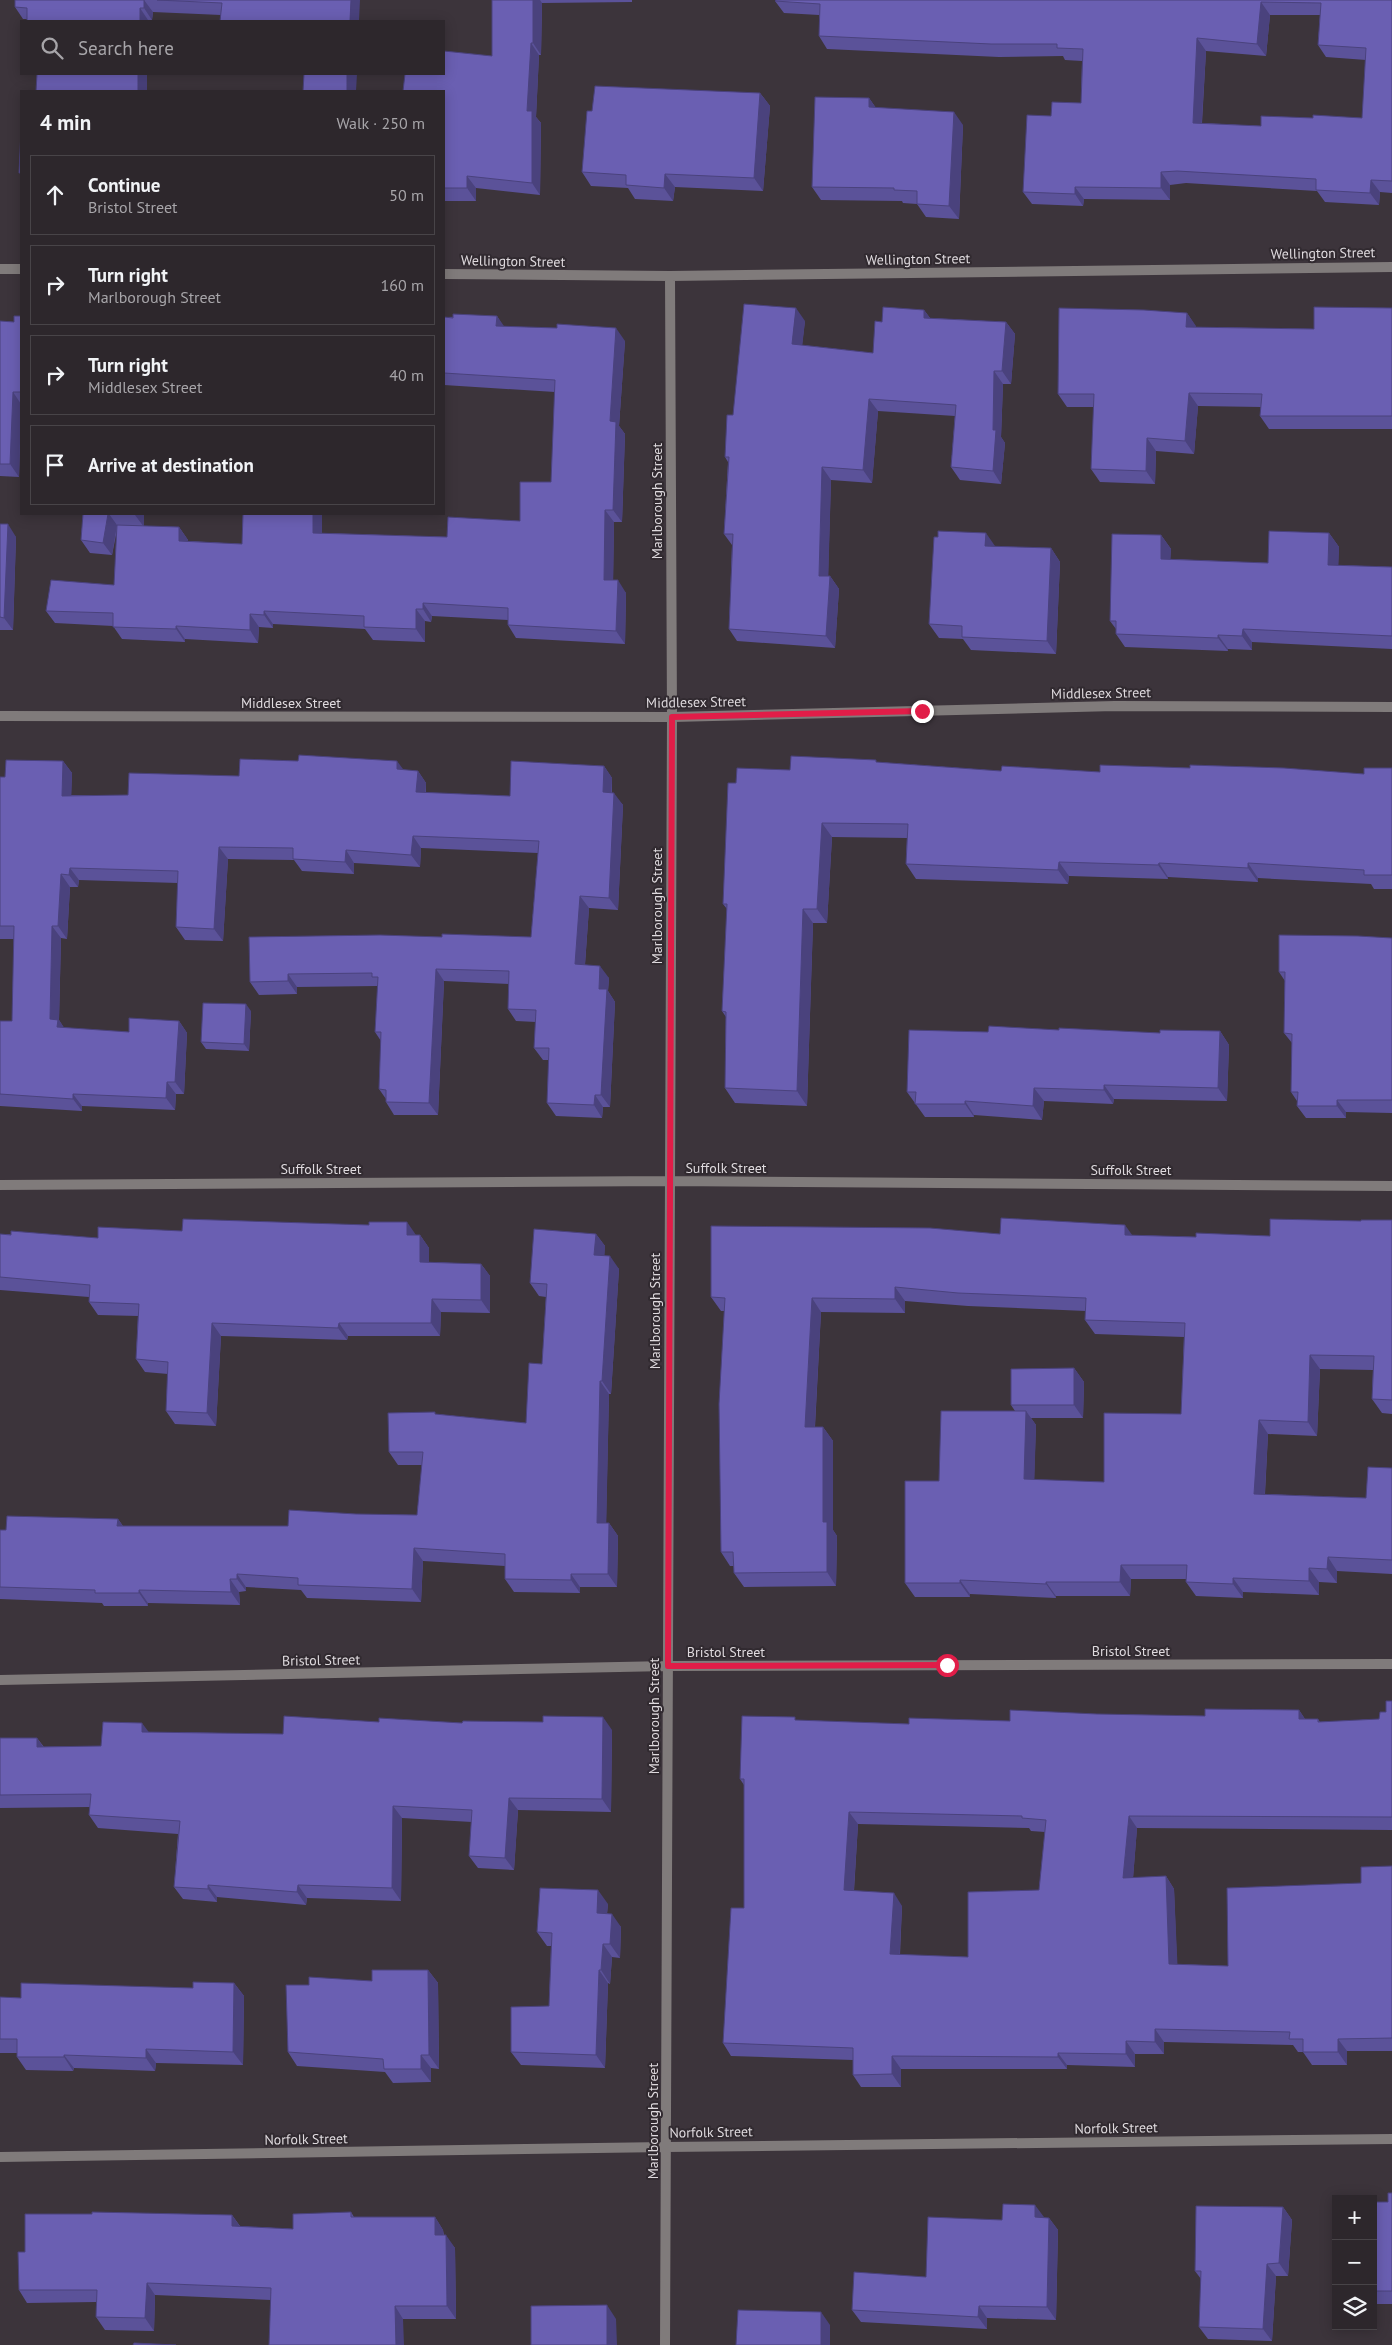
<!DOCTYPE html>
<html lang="en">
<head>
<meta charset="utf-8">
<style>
	body { margin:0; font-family:"PT Sans",sans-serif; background:#393338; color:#f1f3f6 }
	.controls { position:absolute; right:15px; bottom:15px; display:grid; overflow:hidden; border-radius:0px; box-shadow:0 2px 12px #0003 }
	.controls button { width:45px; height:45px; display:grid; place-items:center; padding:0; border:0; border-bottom:1px solid #484448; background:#2d272c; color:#f1f3f6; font:25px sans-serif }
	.stop { position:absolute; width:15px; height:15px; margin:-11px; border:4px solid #e11d48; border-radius:50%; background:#fff }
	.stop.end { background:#e11d48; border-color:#fff; box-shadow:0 1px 5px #0008 }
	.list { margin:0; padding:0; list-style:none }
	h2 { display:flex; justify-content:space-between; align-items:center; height:65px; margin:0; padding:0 20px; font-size:21px }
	h2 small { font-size:16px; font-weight:400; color:#a7a5a9 }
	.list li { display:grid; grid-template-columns:32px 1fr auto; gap:15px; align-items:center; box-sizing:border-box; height:80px; margin:0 10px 10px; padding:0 10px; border:1px solid #484448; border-radius:0px }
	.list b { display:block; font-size:19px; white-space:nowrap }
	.list p { margin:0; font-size:16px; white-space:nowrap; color:#a7a5a9 }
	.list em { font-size:16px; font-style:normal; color:#a7a5a9 }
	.icon { flex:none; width:28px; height:28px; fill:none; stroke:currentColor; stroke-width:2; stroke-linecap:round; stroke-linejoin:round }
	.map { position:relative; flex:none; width:1392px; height:2345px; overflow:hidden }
	.search { position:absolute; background:#2d272c; box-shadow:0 2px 12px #0003; left:20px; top:20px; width:425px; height:55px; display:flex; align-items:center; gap:12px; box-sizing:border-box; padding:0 18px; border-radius:0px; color:#a7a5a9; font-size:19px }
	.panel { position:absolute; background:#2d272c; box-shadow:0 2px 12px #0003; left:20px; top:90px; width:425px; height:425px; border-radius:0px }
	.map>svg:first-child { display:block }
</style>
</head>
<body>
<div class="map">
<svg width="1392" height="2345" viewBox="0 0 1392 2345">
	<rect width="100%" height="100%" fill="#3c343b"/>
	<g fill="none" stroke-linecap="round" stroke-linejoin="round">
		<path stroke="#807b7b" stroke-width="10" d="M 0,269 L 21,269
			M 444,274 L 670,276 L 1392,267
			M 0,1185 L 670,1181 L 1392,1186
			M 0,1680 L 668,1666 L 1392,1664
			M 0,2157 L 666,2147 L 1392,2139
			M 665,2345 L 672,717 L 670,276"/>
		<path stroke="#807b7b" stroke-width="10" d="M 0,716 L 672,717 L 1115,706 L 1392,707"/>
	</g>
	<path fill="#5b5299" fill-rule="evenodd" d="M 15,0 L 360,0 L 221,15 L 153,12 L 152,20 L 23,19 L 15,7 Z
		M 492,0 L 632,0 L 632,2 L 542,3 L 541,55 L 539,55 L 536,117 L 541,123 L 540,195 L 476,188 L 476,201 L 444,201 L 444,91 L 492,56 Z
		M 1392,0 L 1392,193 L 1380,192 L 1379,205 L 1325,202 L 1317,191 L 1186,183 L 1170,185 L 1170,200 L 1084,199 L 1083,206 L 1032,204 L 1023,192 L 1051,116 L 1081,103 L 1082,61 L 1065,60 L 1063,56 L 999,57 L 827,49 L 819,36 L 819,15 L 784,13 L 775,1 ZM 1270,15 L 1320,15 L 1318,45 L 1326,57 L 1366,60 L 1362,118 L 1313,118 L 1261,126 L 1202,123 L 1206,51 L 1266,56 Z
		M 760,93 L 770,106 L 763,191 L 675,187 L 673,201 L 635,199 L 628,188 L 591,186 L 582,172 L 592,111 Z
		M 869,98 L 876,108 L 963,125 L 959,219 L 926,217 L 917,204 L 903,203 L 902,201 L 821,200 L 812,187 Z
		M 1392,308 L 1392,429 L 1269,429 L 1260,416 L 1261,407 L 1198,406 L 1194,454 L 1156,451 L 1155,484 L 1100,482 L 1091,469 L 1094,407 L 1067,407 L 1058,394 L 1187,313 L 1196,327 L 1314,329 Z
		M 924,310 L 930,318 L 1006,322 L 1015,334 L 1011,384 L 1003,384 L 1001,437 L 1005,443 L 1001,484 L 960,480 L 951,467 L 955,416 L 878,411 L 872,483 L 831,480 L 828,576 L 830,576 L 839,589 L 835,648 L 737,641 L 729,629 L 732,545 L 724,534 L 728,462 L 725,457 L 733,415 L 805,321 L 802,345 L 873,353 L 882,322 Z
		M 21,316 L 21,417 L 19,477 L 0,476 L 0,321 L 14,322 Z
		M 497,316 L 503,326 L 625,341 L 619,426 L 625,434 L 622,522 L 614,522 L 613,580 L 626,593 L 625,644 L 516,638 L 508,625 L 508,620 L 432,616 L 431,622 L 425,621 L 425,642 L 373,640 L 365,629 L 273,624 L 273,628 L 259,627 L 258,643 L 185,639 L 185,642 L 122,639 L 113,626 L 55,623 L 46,611 L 114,585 L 117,530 L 112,555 L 90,553 L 81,540 L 83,514 L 144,514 L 144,526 L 179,527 L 188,540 L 188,541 L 242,544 L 243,514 L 322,514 L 322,533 L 447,537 L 520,521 L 551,482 L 555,392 L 444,385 L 444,317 Z
		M 0,524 L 16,537 L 13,630 L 0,630 Z
		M 1329,533 L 1339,547 L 1338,565 L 1392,567 L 1392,649 L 1252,642 L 1252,650 L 1228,649 L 1228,651 L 1125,647 L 1116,634 L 1116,629 L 1110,621 L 1161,535 L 1171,549 L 1170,559 L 1268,563 Z
		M 995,547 L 1051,548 L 1060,562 L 1056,654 L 971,650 L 963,639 L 939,638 L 929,624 Z
		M 63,761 L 72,773 L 71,795 L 128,795 L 239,776 L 404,770 L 418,771 L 426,783 L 426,793 L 510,796 L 604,766 L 612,778 L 612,793 L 623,805 L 618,910 L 589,908 L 585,965 L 609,978 L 608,991 L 615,1002 L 610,1107 L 603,1107 L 602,1118 L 556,1116 L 547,1103 L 549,1060 L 543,1060 L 534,1048 L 536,1022 L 516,1021 L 508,1009 L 509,984 L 444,981 L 438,1115 L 394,1115 L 386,1102 L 386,1099 L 379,1089 L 381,1041 L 375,1032 L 378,986 L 297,987 L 297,994 L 259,995 L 250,982 L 442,937 L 531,937 L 538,853 L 421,848 L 420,867 L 354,863 L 354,874 L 302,871 L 294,860 L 228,859 L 223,941 L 185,940 L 176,927 L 178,883 L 79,880 L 78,887 L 70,887 L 67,939 L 61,938 L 59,1020 L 64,1028 L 129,1032 L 179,1021 L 187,1033 L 184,1094 L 176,1094 L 175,1110 L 82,1106 L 82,1111 L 0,1106 L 0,1021 L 12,1021 L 14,939 L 0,939 L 0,777 L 5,777 Z
		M 877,762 L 1001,771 L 1100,772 L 1190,768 L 1364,774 L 1392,768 L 1392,889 L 1374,889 L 1371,884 L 1258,878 L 1258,882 L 1168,877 L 1168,879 L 1069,876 L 1068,884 L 916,879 L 906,864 L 907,838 L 832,837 L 827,923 L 813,923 L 807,1106 L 735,1103 L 725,1088 L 726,1017 L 722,1011 L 727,909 L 723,904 L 736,783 L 790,770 Z
		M 1392,938 L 1392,1113 L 1346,1112 L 1346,1118 L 1306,1118 L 1297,1106 L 1297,1101 L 1291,1092 L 1292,1043 L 1284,1033 L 1285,981 L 1279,972 Z
		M 251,1011 L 249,1051 L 206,1049 L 201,1042 Z
		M 1059,1030 L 1160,1033 L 1220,1031 L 1229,1045 L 1227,1101 L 1114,1099 L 1113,1104 L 1044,1101 L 1042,1120 L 974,1115 L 974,1117 L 925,1117 L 907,1092 L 988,1032 Z
		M 1392,1220 L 1392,1414 L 1382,1413 L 1372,1399 L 1373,1370 L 1320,1369 L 1317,1436 L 1268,1434 L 1265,1494 L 1366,1498 L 1392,1468 L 1392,1574 L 1337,1571 L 1337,1583 L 1319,1582 L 1319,1595 L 1243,1592 L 1243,1598 L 1196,1596 L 1186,1582 L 1186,1579 L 1131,1579 L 1130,1596 L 1056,1596 L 1056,1598 L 970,1594 L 970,1597 L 915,1597 L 905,1583 L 939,1481 L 1015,1411 L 1011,1405 L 1074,1368 L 1084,1382 L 1083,1418 L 1031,1418 L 1036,1425 L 1034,1480 L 1104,1482 L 1181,1414 L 1184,1337 L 1095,1334 L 1085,1320 L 1086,1311 L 968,1306 L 905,1301 L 905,1313 L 821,1312 L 815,1427 L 823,1427 L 833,1441 L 833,1530 L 837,1536 L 836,1586 L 744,1587 L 734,1573 L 734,1566 L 730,1566 L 721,1552 L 724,1311 L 721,1311 L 711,1297 L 1000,1234 L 1132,1235 L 1196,1237 L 1270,1236 L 1361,1221 Z
		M 182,1231 L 420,1235 L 429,1248 L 429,1262 L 481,1264 L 490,1276 L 490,1313 L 441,1312 L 440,1336 L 348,1336 L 347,1340 L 221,1336 L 216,1426 L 175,1424 L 166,1411 L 168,1374 L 145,1372 L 136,1359 L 138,1316 L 98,1315 L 89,1302 L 89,1297 L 0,1290 L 0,1234 L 98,1238 Z
		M 596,1234 L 605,1246 L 604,1255 L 619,1269 L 611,1394 L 609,1394 L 606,1523 L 609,1523 L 618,1536 L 617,1587 L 580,1587 L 580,1593 L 514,1592 L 505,1579 L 505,1566 L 423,1561 L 421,1602 L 307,1598 L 301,1590 L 246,1587 L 246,1591 L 239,1592 L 240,1605 L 148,1603 L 148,1606 L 104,1606 L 102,1603 L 0,1599 L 0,1530 L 6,1530 L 118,1519 L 123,1526 L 288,1526 L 356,1514 L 417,1515 L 422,1465 L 398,1465 L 389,1452 L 436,1414 L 526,1423 L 542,1364 L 546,1297 L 539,1296 L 530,1283 Z
		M 1392,1701 L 1392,1830 L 1137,1828 L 1133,1878 L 1166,1876 L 1174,1889 L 1177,1964 L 1228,1966 L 1361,1883 L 1392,1866 L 1392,2051 L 1347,2051 L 1347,2065 L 1312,2065 L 1303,2052 L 1298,2052 L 1293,2045 L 1164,2042 L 1164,2054 L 1135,2054 L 1135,2067 L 1067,2065 L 1067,2069 L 901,2069 L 901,2087 L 861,2087 L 853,2075 L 853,2060 L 731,2056 L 723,2043 L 744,1908 L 744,1785 L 740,1779 L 797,1720 L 909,1724 L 1010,1721 L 1097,1714 L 1205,1716 L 1299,1710 L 1305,1719 L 1318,1719 L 1320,1722 L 1379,1719 L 1386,1712 ZM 858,1824 L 1029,1828 L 1031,1831 L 1045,1832 L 1039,1890 L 968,1957 L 900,1955 L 902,1906 L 854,1891 Z
		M 379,1722 L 462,1723 L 612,1730 L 611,1812 L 518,1810 L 514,1870 L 478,1868 L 469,1856 L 472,1822 L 402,1818 L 401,1901 L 307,1898 L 306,1905 L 217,1897 L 217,1902 L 183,1899 L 174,1887 L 178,1834 L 98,1828 L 89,1815 L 90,1807 L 0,1808 L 0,1738 L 37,1738 L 44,1747 L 101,1746 L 149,1732 L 283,1734 Z
		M 608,1904 L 607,1913 L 621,1927 L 620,1958 L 612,1957 L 610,1984 L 608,1983 L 605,2068 L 521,2065 L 511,2052 L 549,2006 L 551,1946 L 547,1946 L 537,1932 Z
		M 428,1970 L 438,1983 L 439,2069 L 431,2068 L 431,2082 L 393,2083 L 385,2072 L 297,2066 L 288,2052 L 309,1985 L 372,1981 Z
		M 234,1983 L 244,1996 L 243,2065 L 156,2063 L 155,2071 L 74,2068 L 73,2071 L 26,2070 L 17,2057 L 17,2053 L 0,2053 L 0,1997 L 21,1998 L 193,1988 Z
		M 1392,2193 L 1392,2304 L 1373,2304 L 1373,2202 L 1388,2202 Z
		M 1283,2207 L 1292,2220 L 1288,2276 L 1276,2276 L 1272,2341 L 1208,2339 L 1199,2327 L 1201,2279 L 1195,2271 Z
		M 351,2212 L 354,2217 L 435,2217 L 443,2230 L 444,2235 L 455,2248 L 456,2319 L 403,2319 L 271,2300 L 155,2295 L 154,2331 L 105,2330 L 96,2317 L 96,2302 L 27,2303 L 19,2290 L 25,2252 L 232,2215 L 240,2226 L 293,2229 Z
		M 1044,2218 L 1049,2218 L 1058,2230 L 1056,2320 L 987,2318 L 987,2329 L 861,2322 L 852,2310 L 926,2277 L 1002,2220 Z"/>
	<path fill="#4a427d" d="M 144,0 L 153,12 L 152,20 L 144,8 Z
		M 351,0 L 360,0 L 359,21 L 350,21 Z
		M 533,0 L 540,0 L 542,3 L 541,55 L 533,43 Z
		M 1261,2 L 1270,15 L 1266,56 L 1257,44 Z
		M 140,8 L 148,20 L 148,21 L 140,21 Z
		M 1197,38 L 1206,51 L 1201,135 L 1193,123 Z
		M 531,43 L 539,55 L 536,117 L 541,123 L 540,195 L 532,183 L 527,111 Z
		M 138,74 L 147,74 L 147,91 L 138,91 Z
		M 347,74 L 357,74 L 356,91 L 347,91 Z
		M 760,93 L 770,106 L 763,191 L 754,178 Z
		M 869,98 L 878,111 L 869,107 Z
		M 954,112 L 963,125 L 959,219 L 949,206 Z
		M 1161,172 L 1170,185 L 1170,200 L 1161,188 Z
		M 665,174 L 675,187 L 673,201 L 664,188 Z
		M 467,176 L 476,188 L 476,201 L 467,188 Z
		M 1371,180 L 1380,192 L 1379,205 L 1370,193 Z
		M 1075,187 L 1084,199 L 1083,206 L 1075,194 Z
		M 796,308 L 805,321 L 801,357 L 792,344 Z
		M 924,310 L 933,322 L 924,318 Z
		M 1187,313 L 1196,326 L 1195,340 L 1186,327 Z
		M 497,316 L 506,329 L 496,326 Z
		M 1006,322 L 1015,334 L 1011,384 L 1002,371 Z
		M 616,328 L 625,341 L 619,426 L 625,434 L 622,522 L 613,510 L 610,421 Z
		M 994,371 L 1003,384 L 1001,437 L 1005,443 L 1001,484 L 993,471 L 993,430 Z
		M 13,392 L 21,404 L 19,477 L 10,464 Z
		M 1189,393 L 1198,406 L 1194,454 L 1185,441 Z
		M 869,399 L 878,411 L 872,483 L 863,470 Z
		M 1147,438 L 1156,451 L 1155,484 L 1146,471 Z
		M 822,467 L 831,480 L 828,588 L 819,576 Z
		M 605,510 L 614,522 L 613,592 L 604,580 Z
		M 108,514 L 109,514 L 117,525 L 112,555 L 103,543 Z
		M 135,514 L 144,514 L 144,527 L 135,515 Z
		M 313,514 L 322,514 L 322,546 L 313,533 Z
		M 8,524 L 16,537 L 13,630 L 4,618 Z
		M 179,527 L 188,540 L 188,554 L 179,541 Z
		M 986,533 L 995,546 L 985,546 Z
		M 1329,533 L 1339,547 L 1338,578 L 1328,565 Z
		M 1161,535 L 1171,549 L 1170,572 L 1161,559 Z
		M 1051,548 L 1060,562 L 1056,654 L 1047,641 Z
		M 830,576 L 839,589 L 835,648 L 826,636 Z
		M 618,580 L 626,593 L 625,644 L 616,631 Z
		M 423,603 L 432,616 L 431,622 L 423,609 Z
		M 416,609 L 425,621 L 425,642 L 416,629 Z
		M 264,611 L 273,624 L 273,628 L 264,615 Z
		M 250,614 L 259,627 L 258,643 L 250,630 Z
		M 176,626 L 185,639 L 185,642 L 176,629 Z
		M 1243,629 L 1252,642 L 1252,650 L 1242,636 Z
		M 1218,635 L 1228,649 L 1228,651 L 1218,638 Z
		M 63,761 L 72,773 L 71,808 L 62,796 Z
		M 397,761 L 406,773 L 397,769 Z
		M 604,766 L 612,778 L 611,805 L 603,792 Z
		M 418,771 L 426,783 L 425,805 L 416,792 Z
		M 614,793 L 623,805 L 618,910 L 609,898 Z
		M 822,823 L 832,837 L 827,923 L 817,909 Z
		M 413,836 L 421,848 L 420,867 L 411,855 Z
		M 219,847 L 228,859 L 223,941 L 214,929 Z
		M 346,850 L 354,863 L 354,874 L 345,862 Z
		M 1059,862 L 1069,876 L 1068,884 L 1058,870 Z
		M 1159,863 L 1168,877 L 1168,879 L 1158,865 Z
		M 1248,863 L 1258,878 L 1258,882 L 1248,868 Z
		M 70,868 L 79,880 L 78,887 L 69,875 Z
		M 61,874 L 70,887 L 67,939 L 58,926 Z
		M 580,896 L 589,908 L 584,977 L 575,964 Z
		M 803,909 L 813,923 L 807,1106 L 797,1091 Z
		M 52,926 L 61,938 L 59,1020 L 67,1032 L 66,1040 L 50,1019 Z
		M 600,966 L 609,978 L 608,991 L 615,1002 L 610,1107 L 601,1095 L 599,989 Z
		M 436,969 L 444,981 L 438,1115 L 429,1103 Z
		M 288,974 L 297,987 L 297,994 L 288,981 Z
		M 246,1004 L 251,1011 L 249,1051 L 244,1044 Z
		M 179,1021 L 187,1033 L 184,1094 L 175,1082 Z
		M 1220,1031 L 1229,1045 L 1227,1101 L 1218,1088 Z
		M 167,1082 L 176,1094 L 175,1110 L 166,1098 Z
		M 1104,1085 L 1114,1099 L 1113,1104 L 1104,1090 Z
		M 1034,1088 L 1044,1101 L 1042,1120 L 1033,1106 Z
		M 73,1094 L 82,1106 L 82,1111 L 73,1099 Z
		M 595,1095 L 603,1107 L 602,1118 L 594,1105 Z
		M 1337,1100 L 1346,1112 L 1346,1118 L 1337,1106 Z
		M 965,1101 L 974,1115 L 974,1117 L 965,1104 Z
		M 407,1222 L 416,1235 L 407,1235 Z
		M 1125,1225 L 1135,1239 L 1125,1235 Z
		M 596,1234 L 605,1246 L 604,1268 L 594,1255 Z
		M 420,1235 L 429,1248 L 429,1275 L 420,1262 Z
		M 610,1256 L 619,1269 L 611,1394 L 602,1381 Z
		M 481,1264 L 490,1276 L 490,1313 L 481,1300 Z
		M 895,1287 L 905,1301 L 905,1313 L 895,1299 Z
		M 812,1298 L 821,1312 L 814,1441 L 805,1427 Z
		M 432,1299 L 441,1312 L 440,1336 L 431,1323 Z
		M 212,1323 L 221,1336 L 216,1426 L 207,1413 Z
		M 339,1323 L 348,1336 L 347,1340 L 338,1328 Z
		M 1310,1355 L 1320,1369 L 1317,1436 L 1308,1422 Z
		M 1074,1368 L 1084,1382 L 1083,1418 L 1074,1405 Z
		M 600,1381 L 609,1394 L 606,1536 L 597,1523 Z
		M 1026,1411 L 1036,1425 L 1034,1493 L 1024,1479 Z
		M 1259,1420 L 1268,1434 L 1264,1508 L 1254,1494 Z
		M 823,1427 L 833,1441 L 833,1530 L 837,1536 L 836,1586 L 827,1572 L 823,1522 Z
		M 118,1519 L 127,1532 L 117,1526 Z
		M 609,1523 L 618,1536 L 617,1587 L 608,1574 Z
		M 414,1548 L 423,1561 L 421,1602 L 412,1589 Z
		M 1328,1557 L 1337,1571 L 1337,1583 L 1327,1569 Z
		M 1121,1565 L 1131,1579 L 1130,1596 L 1120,1582 Z
		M 1309,1568 L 1319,1582 L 1319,1595 L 1309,1581 Z
		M 237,1574 L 246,1587 L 246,1591 L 237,1579 Z
		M 571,1574 L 580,1587 L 580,1593 L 571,1580 Z
		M 1233,1578 L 1243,1592 L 1243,1598 L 1233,1584 Z
		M 230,1579 L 239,1592 L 240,1605 L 231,1592 Z
		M 960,1580 L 970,1594 L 970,1597 L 960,1583 Z
		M 1046,1582 L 1056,1596 L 1056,1598 L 1046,1584 Z
		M 139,1590 L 148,1603 L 148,1606 L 139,1593 Z
		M 1299,1710 L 1307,1722 L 1299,1719 Z
		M 603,1717 L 612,1730 L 611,1812 L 602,1799 Z
		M 142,1723 L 151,1735 L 142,1732 Z
		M 37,1738 L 46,1751 L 37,1747 Z
		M 509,1798 L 518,1810 L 514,1870 L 505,1858 Z
		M 393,1806 L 402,1818 L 401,1901 L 392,1888 Z
		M 849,1812 L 858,1824 L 853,1903 L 844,1890 Z
		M 1129,1816 L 1137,1828 L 1132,1891 L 1123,1878 Z
		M 1166,1876 L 1174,1889 L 1178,1976 L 1169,1964 Z
		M 208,1885 L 217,1897 L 217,1902 L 208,1889 Z
		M 298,1885 L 307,1898 L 306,1905 L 297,1892 Z
		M 598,1890 L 608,1904 L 606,1926 L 597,1913 Z
		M 894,1893 L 902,1906 L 899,1967 L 890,1954 Z
		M 612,1914 L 621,1927 L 620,1958 L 610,1944 Z
		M 603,1944 L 612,1957 L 610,1984 L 601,1970 Z
		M 428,1970 L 438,1983 L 439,2069 L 429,2055 Z
		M 599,1970 L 608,1983 L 605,2068 L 596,2055 Z
		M 234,1983 L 244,1996 L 243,2065 L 233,2052 Z
		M 1155,2029 L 1164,2042 L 1164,2054 L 1155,2042 Z
		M 1338,2039 L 1347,2051 L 1347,2065 L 1338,2052 Z
		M 1126,2041 L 1135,2054 L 1135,2067 L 1126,2054 Z
		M 146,2049 L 156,2063 L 155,2071 L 146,2058 Z
		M 1058,2053 L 1067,2065 L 1067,2069 L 1058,2057 Z
		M 64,2055 L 74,2068 L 73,2071 L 64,2057 Z
		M 421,2055 L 431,2068 L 431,2082 L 421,2069 Z
		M 892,2056 L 901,2069 L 901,2087 L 892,2074 Z
		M 1035,2205 L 1044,2217 L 1035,2217 Z
		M 1283,2207 L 1292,2220 L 1288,2276 L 1279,2263 Z
		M 232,2215 L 241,2228 L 232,2226 Z
		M 435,2217 L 443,2230 L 444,2247 L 435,2235 Z
		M 1049,2218 L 1058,2230 L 1056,2320 L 1047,2307 Z
		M 446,2235 L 455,2248 L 456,2319 L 447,2306 Z
		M 1267,2264 L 1276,2276 L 1272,2341 L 1263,2329 Z
		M 147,2283 L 155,2295 L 154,2331 L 145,2318 Z
		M 607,2305 L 616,2319 L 617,2345 L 607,2345 Z
		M 395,2306 L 403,2319 L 404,2345 L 396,2345 Z
		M 979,2306 L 987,2318 L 987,2329 L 978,2317 Z
		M 821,2312 L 830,2325 L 830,2345 L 821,2345 Z"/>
	<path fill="#6a5fb2" stroke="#4a427d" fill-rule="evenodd" d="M 15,0 L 144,0 L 144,8 L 140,8 L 140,21 L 27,21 L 27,8 L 15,7 Z
		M 157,0 L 351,0 L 350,21 L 220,21 L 222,3 Z
		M 492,0 L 533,0 L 533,43 L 531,43 L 527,111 L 532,111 L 532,183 L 467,176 L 467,188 L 444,188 L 444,91 L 403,91 L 405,74 L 444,74 L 444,51 L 492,56 Z
		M 776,0 L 1392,0 L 1392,181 L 1371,180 L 1370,193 L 1316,190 L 1316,179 L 1177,171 L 1161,172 L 1161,188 L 1075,187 L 1075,194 L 1023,192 L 1027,115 L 1051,116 L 1052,102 L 1081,103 L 1083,49 L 1057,48 L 1057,44 L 991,44 L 819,36 L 820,4 L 775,1 ZM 1261,2 L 1321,3 L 1318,45 L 1366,48 L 1362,118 L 1313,115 L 1313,118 L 1261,116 L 1261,126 L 1193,123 L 1197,38 L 1257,44 Z
		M 37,74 L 138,74 L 138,91 L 36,91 Z
		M 304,74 L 347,74 L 347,91 L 303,91 Z
		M 595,86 L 760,93 L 754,178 L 665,174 L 664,188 L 626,185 L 626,175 L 582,172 L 587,111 L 592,111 Z
		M 815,97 L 869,98 L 869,107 L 954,112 L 949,206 L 917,204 L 917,191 L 894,190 L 894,188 L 812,187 Z
		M 21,131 L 21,173 L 19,173 Z
		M 744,304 L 796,308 L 792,344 L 873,353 L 875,321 L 882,322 L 883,307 L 924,310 L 924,318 L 1006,322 L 1002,371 L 994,371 L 993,430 L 996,430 L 993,471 L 951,467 L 956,405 L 869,399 L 863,470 L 822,467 L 819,576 L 830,576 L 826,636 L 729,629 L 733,534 L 724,534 L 729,457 L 725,457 L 727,415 L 733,415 Z
		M 1314,307 L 1392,308 L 1392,416 L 1260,416 L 1262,394 L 1189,393 L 1185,441 L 1147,438 L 1146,471 L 1091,469 L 1094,394 L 1058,394 L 1059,308 L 1144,310 L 1187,313 L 1186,327 L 1314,329 Z
		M 453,314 L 497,316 L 496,326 L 557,328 L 557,324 L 616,328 L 610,421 L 616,422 L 613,510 L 605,510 L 604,580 L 618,580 L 616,631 L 508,625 L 508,608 L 423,603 L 423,609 L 416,609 L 416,629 L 364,627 L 364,616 L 264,611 L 264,615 L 250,614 L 250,630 L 176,626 L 176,629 L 113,627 L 113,613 L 46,611 L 51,580 L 114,585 L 117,525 L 179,527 L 179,541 L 242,544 L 243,514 L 313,514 L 313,533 L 447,537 L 448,517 L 520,521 L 520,482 L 551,482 L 555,380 L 444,373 L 444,317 L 453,318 Z
		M 14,316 L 21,316 L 21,392 L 13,392 L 10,464 L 0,464 L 0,321 L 14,322 Z
		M 83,514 L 108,514 L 103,543 L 81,540 Z
		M 0,524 L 8,524 L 4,618 L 0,617 Z
		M 938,531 L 986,533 L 985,546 L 1051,548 L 1047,641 L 962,637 L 962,626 L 929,624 L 934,537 L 938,537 Z
		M 1269,531 L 1329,533 L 1328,565 L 1392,567 L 1392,636 L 1243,629 L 1242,636 L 1218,635 L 1218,638 L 1116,634 L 1116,621 L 1110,621 L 1112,534 L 1161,535 L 1161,559 L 1268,563 Z
		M 299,755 L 397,761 L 397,769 L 418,771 L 416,792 L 510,796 L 511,761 L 604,766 L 603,792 L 614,793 L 609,898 L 580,896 L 575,964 L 600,966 L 599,989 L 607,989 L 601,1095 L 595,1095 L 594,1105 L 547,1103 L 549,1048 L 534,1048 L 536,1010 L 508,1009 L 509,971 L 436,969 L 429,1103 L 386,1102 L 386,1090 L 379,1089 L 381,1032 L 375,1032 L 378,977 L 372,977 L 372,973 L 288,974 L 288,981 L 250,982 L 249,937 L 380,935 L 442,937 L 442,934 L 531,937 L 539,841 L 413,836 L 411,855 L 346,850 L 345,862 L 293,859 L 293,848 L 219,847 L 214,929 L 176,927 L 178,871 L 70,868 L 69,875 L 61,874 L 58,926 L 52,926 L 50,1019 L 58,1020 L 57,1027 L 129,1032 L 129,1018 L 179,1021 L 175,1082 L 167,1082 L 166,1098 L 73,1094 L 73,1099 L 0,1094 L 0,1021 L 12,1021 L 14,926 L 0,926 L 0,777 L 5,777 L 6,760 L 63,761 L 62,796 L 128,795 L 129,773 L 239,776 L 240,759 L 298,761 Z
		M 791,756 L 876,760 L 876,762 L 1001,771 L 1002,766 L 1100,772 L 1100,765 L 1190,768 L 1190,765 L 1284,768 L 1364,774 L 1364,768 L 1392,768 L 1392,875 L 1364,875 L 1364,870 L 1248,863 L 1248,868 L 1159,863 L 1158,865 L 1059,862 L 1058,870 L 906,864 L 908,824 L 822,823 L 817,909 L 803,909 L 797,1091 L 725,1088 L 726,1012 L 722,1011 L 727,904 L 723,904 L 728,783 L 736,783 L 737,768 L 790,770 Z
		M 1279,935 L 1358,936 L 1392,938 L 1392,1100 L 1337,1100 L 1337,1106 L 1297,1106 L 1298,1092 L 1291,1092 L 1292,1034 L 1284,1033 L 1285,972 L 1279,972 Z
		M 203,1003 L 246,1004 L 244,1044 L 201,1042 Z
		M 989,1026 L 1059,1030 L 1059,1028 L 1160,1033 L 1160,1030 L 1220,1031 L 1218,1088 L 1104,1085 L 1104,1090 L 1034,1088 L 1033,1106 L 965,1101 L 965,1104 L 915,1104 L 916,1092 L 907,1092 L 909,1030 L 988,1032 Z
		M 1001,1218 L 1125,1225 L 1125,1235 L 1196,1237 L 1196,1233 L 1270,1236 L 1270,1219 L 1361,1221 L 1361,1220 L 1392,1220 L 1392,1400 L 1372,1399 L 1374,1356 L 1310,1355 L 1308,1422 L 1259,1420 L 1254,1494 L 1366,1498 L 1368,1467 L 1392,1468 L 1392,1560 L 1328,1557 L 1327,1569 L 1309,1568 L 1309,1581 L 1233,1578 L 1233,1584 L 1186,1582 L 1187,1565 L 1121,1565 L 1120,1582 L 1046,1582 L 1046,1584 L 960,1580 L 960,1583 L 905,1583 L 905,1481 L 939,1481 L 941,1411 L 1026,1411 L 1024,1479 L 1104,1482 L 1104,1413 L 1181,1414 L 1185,1323 L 1085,1320 L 1086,1298 L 958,1293 L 895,1287 L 895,1299 L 812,1298 L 805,1427 L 823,1427 L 823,1522 L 827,1522 L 827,1572 L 734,1573 L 733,1552 L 721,1552 L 719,1404 L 725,1298 L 711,1297 L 711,1226 L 930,1228 L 1000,1234 Z
		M 183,1219 L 369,1225 L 369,1222 L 407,1222 L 407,1235 L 420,1235 L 420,1262 L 481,1264 L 481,1300 L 432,1299 L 431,1323 L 339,1323 L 338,1328 L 212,1323 L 207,1413 L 166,1411 L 168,1362 L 136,1359 L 139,1304 L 89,1302 L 90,1285 L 0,1277 L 0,1234 L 11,1235 L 11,1231 L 98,1238 L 98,1227 L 182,1231 Z
		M 534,1229 L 596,1234 L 594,1255 L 610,1256 L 602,1381 L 600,1381 L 597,1523 L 609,1523 L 608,1574 L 571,1574 L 571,1580 L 505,1579 L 505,1554 L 414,1548 L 412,1589 L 298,1585 L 298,1578 L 237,1574 L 237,1579 L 230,1579 L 231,1592 L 139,1590 L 139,1593 L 95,1593 L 95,1590 L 0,1587 L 0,1530 L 6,1530 L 7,1516 L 118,1519 L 117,1526 L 288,1526 L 289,1510 L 356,1514 L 417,1515 L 423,1452 L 389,1452 L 388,1413 L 435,1412 L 435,1414 L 526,1423 L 529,1363 L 542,1364 L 547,1284 L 530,1283 Z
		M 1074,1368 L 1074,1405 L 1011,1405 L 1011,1369 Z
		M 1386,1701 L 1392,1701 L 1392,1817 L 1129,1816 L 1123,1878 L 1166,1876 L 1169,1964 L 1228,1966 L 1227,1888 L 1361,1883 L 1361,1867 L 1392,1866 L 1392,2038 L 1338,2039 L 1338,2052 L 1303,2052 L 1303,2039 L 1289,2039 L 1290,2032 L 1155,2029 L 1155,2042 L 1126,2041 L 1126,2054 L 1058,2053 L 1058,2057 L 892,2056 L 892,2074 L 853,2075 L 853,2048 L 723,2043 L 731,1908 L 744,1908 L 744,1779 L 740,1779 L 742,1716 L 795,1717 L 795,1720 L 909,1724 L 909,1718 L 1010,1721 L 1010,1710 L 1097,1714 L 1205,1716 L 1205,1709 L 1299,1710 L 1299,1719 L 1318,1719 L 1318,1722 L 1379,1719 L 1380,1712 L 1386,1712 ZM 849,1812 L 1022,1816 L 1022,1818 L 1046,1820 L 1039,1890 L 968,1892 L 968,1957 L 890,1954 L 894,1893 L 844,1890 Z
		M 284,1716 L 379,1722 L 379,1718 L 462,1723 L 463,1721 L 543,1722 L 543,1716 L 603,1717 L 602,1799 L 509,1798 L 505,1858 L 469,1856 L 472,1810 L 393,1806 L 392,1888 L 298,1885 L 297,1892 L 208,1885 L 208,1889 L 174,1887 L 180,1821 L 89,1815 L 91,1794 L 0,1795 L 0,1738 L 37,1738 L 37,1747 L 101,1746 L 103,1722 L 142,1723 L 142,1732 L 283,1734 Z
		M 540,1888 L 598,1890 L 597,1913 L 612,1914 L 610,1944 L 603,1944 L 601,1970 L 599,1970 L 596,2055 L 511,2052 L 511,2007 L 549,2006 L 552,1933 L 537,1932 Z
		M 372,1970 L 428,1970 L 429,2055 L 421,2055 L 421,2069 L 384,2069 L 383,2059 L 288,2052 L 286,1985 L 309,1985 L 309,1977 L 372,1981 Z
		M 193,1982 L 234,1983 L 233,2052 L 146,2049 L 146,2058 L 64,2055 L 64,2057 L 17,2057 L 17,2039 L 0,2039 L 0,1997 L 21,1998 L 21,1983 L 193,1988 Z
		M 1388,2193 L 1392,2193 L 1392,2291 L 1373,2291 L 1373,2202 L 1388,2202 Z
		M 1003,2204 L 1035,2205 L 1035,2217 L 1049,2218 L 1047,2307 L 979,2306 L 978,2317 L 852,2310 L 854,2272 L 926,2277 L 928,2217 L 1002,2220 Z
		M 1333,2204 L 1336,2204 L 1336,2291 L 1334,2291 Z
		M 1196,2206 L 1283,2207 L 1279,2263 L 1267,2264 L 1263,2329 L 1199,2327 L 1201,2271 L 1195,2271 Z
		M 92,2212 L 232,2215 L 232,2226 L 293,2229 L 293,2214 L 351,2212 L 351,2217 L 435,2217 L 435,2235 L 446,2235 L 447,2306 L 395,2306 L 396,2345 L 269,2345 L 271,2288 L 147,2283 L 145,2318 L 96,2317 L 97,2290 L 19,2290 L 18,2252 L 25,2252 L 25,2214 L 92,2214 Z
		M 607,2305 L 607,2345 L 531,2345 L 531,2306 Z
		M 738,2310 L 821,2312 L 821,2345 L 736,2345 Z
		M 134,2343 L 176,2345 L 133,2345 Z"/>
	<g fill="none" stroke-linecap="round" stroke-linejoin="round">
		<path stroke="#e11d48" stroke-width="6" d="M 922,711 L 672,717 L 668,1666 L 947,1665"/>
	</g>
	<g text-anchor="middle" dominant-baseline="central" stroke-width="4" stroke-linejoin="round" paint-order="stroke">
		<g font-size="14" fill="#dfdade" stroke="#312a30">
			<text transform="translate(1323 253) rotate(-1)">Wellington Street</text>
			<text transform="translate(918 259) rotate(-1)">Wellington Street</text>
			<text transform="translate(513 261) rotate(1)">Wellington Street</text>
			<text transform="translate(657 501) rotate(-90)">Marlborough Street</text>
			<text transform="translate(1101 693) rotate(-1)">Middlesex Street</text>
			<text transform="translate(696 702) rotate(-1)">Middlesex Street</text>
			<text x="291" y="703">Middlesex Street</text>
			<text transform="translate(657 906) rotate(-90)">Marlborough Street</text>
			<text x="726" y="1168">Suffolk Street</text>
			<text x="321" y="1169">Suffolk Street</text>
			<text x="1131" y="1170">Suffolk Street</text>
			<text transform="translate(655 1311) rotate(-90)">Marlborough Street</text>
			<text x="1131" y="1651">Bristol Street</text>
			<text x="726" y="1652">Bristol Street</text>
			<text transform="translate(321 1660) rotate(-1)">Bristol Street</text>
			<text transform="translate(654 1716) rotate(-90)">Marlborough Street</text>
			<text transform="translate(653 2121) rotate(-90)">Marlborough Street</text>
			<text transform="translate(1116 2128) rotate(-1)">Norfolk Street</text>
			<text transform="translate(711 2132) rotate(-1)">Norfolk Street</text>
			<text transform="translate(306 2139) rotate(-1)">Norfolk Street</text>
		</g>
	</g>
</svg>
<div class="controls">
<button>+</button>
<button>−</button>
<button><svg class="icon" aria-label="layers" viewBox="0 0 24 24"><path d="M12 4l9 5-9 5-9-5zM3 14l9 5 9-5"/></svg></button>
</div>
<div class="stop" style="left:947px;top:1665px"></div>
<div class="stop end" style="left:922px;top:711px"></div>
<div class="search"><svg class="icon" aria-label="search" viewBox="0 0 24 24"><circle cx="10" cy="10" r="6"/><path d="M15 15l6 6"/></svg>Search here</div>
<section class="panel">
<h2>4 min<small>Walk · 250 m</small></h2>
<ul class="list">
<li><svg class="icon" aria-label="ahead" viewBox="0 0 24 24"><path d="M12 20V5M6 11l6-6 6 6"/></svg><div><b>Continue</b><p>Bristol Street</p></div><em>50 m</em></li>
<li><svg class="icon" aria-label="right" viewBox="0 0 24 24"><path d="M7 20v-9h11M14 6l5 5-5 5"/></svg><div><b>Turn right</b><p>Marlborough Street</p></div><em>160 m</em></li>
<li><svg class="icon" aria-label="right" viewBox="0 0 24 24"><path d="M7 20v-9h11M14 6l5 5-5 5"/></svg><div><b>Turn right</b><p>Middlesex Street</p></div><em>40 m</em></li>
<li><svg class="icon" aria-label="arrive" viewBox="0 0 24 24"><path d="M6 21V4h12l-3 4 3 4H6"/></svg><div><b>Arrive at destination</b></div></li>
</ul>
</section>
</div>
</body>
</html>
